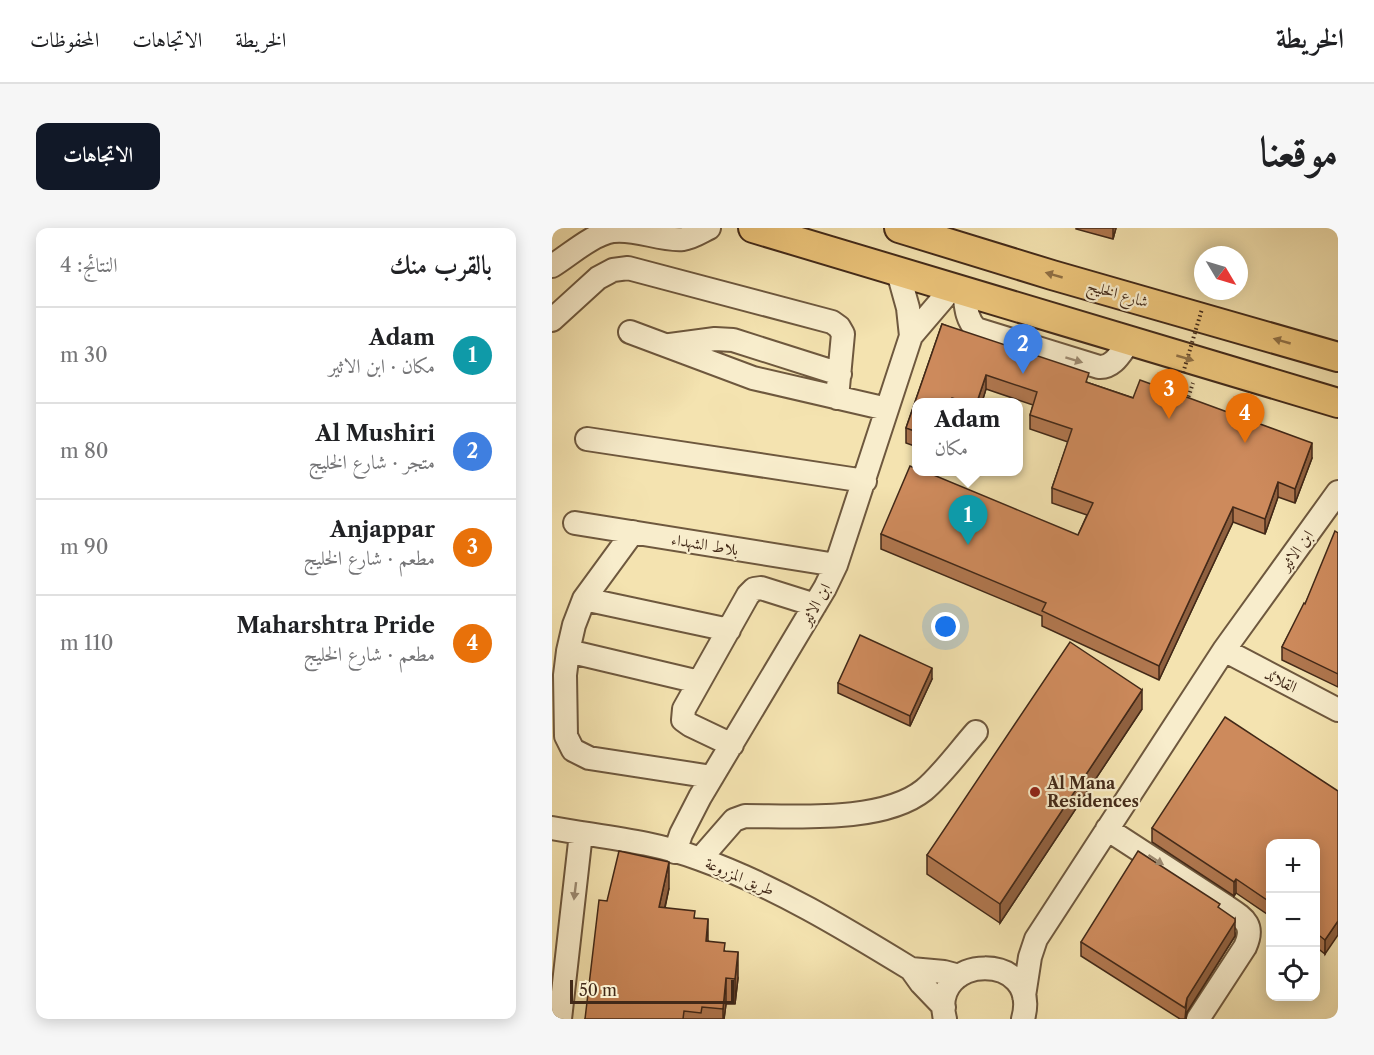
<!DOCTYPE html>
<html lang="ar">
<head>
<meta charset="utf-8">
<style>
	body { margin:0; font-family:"Libre Caslon Text",Amiri,serif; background:#f6f6f6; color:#202124; direction:rtl }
	.controls { position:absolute; right:18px; bottom:18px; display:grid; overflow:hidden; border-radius:12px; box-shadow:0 3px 15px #0003 }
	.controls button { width:54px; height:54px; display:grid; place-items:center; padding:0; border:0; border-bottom:2px solid #e0e0e0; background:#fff; color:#202124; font:30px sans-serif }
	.compass { position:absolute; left:642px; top:18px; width:54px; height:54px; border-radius:50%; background:#fff; box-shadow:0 3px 15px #0003; rotate:128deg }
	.scale { position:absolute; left:18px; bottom:15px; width:164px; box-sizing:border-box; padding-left:6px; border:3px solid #422918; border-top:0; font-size:16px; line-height:21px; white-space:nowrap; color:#422918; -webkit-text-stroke:4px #f8edcc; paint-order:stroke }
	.you { position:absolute; left:394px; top:399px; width:21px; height:21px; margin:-15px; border:4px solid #fff; border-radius:50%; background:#1a73e8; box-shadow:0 0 0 9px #1a73e833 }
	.badge { display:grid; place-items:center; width:39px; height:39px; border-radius:50%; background:#111827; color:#fff; font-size:20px; font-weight:700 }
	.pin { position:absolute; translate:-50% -50px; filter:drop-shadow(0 2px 3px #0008) }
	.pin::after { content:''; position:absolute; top:32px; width:21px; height:18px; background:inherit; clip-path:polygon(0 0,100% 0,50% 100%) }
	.popup { position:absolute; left:360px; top:170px; width:111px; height:78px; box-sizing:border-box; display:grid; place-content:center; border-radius:12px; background:#fff; filter:drop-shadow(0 2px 4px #0005); font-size:20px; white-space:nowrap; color:#757577 }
	.popup b { font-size:22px; color:#202124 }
	.popup::after { content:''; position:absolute; left:50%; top:100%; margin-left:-12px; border:12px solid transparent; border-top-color:#fff }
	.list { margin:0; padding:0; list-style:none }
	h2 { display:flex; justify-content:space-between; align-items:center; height:78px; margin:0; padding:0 24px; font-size:26px }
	h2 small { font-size:20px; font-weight:400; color:#757577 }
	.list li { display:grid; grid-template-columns:39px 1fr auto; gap:18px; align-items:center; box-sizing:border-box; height:96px; padding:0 24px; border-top:2px solid #e0e0e0 }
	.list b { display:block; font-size:22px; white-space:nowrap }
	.list p { margin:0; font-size:20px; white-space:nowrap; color:#757577 }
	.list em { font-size:20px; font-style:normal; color:#757577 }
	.icon { flex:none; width:33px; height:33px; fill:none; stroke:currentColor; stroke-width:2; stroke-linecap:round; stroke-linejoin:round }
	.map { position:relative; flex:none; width:786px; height:791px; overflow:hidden; direction:ltr; border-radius:12px }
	header { display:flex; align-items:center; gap:36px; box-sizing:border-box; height:84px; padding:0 30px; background:#fff; border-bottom:2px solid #e0e0e0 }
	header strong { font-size:28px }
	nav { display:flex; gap:33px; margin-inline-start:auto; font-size:21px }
	.intro { display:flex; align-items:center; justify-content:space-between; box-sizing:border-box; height:144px; padding:0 36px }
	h1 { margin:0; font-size:42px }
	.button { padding:15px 27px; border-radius:12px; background:#111827; color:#fff; font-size:21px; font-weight:700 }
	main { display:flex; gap:36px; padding:0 36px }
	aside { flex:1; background:#fff; border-radius:12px; box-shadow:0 3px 15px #0003 }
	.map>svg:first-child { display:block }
</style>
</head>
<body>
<header>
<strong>الخريطة</strong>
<nav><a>الخريطة</a><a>الاتجاهات</a><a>المحفوظات</a></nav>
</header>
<div class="intro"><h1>موقعنا</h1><a class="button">الاتجاهات</a></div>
<main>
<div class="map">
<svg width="786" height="791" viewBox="0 0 786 791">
	<rect width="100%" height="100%" fill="#f4e3b0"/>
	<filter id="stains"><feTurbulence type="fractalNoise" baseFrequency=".00333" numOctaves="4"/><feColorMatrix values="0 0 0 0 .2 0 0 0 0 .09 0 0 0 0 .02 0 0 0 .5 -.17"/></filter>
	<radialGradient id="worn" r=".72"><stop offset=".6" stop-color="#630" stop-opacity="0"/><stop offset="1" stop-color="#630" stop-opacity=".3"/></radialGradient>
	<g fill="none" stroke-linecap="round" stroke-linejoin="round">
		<defs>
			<path id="minor" d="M 0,38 C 18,27 39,7 61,3 C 85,0 108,13 131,11 C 140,10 149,4 157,0
				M 346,44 L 356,80 L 359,108
				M 412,64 C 414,78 414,91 424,101 L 547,139 C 562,140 569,124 577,114
				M 0,92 L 46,50 L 61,42 L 76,40 L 280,94 L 287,99 L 291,106 L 285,170
				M 78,104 L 201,150 L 335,181
				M 118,117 L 163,111 L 181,112 L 288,146
				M 35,211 L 313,253
				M 23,295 L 284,337
				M 81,304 L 32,371 L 22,397 L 16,423 L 13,447 L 14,508 L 21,522 L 37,530 L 160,549
				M 32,371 L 177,402
				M 672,422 L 786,482
				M 16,423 L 147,454
				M 180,517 L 138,497 L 131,492 L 132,481 L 196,367 L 202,361 L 209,360 L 263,377
				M 0,600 C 50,609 100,613 148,631 C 223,658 292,700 359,741 L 369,755 L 392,779
				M 555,601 L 675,679 C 693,691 703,697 693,719 L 646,791
				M 123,624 L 129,606 L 148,569 L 273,360 L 284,337 L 359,108 L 400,60
				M 148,631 L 182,592 L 193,588 C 244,588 331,595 372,562 C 390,547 408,522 424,504
				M 359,741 L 392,744 L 407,748
				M 472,768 L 478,729 L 484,711 L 672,422 L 786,264
				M 8,791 L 29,605
				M 393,791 C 376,724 490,723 471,791"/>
			<path id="major" d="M 201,0 L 786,175
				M 347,0 L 500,47 L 786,129"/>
		</defs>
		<use href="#minor" stroke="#6e583e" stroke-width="26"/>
		<use href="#major" stroke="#422918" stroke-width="32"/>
		<path stroke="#422918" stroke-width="4" stroke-dasharray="1.5 3" stroke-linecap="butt" d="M 635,173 L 641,155"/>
		<use href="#minor" stroke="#f8edcc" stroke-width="22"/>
		<use href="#major" stroke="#eac278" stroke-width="28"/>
		<path stroke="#422918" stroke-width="4" stroke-dasharray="1.5 3" stroke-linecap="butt" d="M 626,162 L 650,81"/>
	</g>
	<path fill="#b0774f" stroke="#422918" stroke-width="1.5" d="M 524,0 L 564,0 L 561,11 L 524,1 Z
		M 390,96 L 537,155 L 760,230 L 743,275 L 726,269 L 713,306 L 681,294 L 607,452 L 490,398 L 490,388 L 329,321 L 329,306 L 526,307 L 535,287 L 500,275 L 500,260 L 516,214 L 478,201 L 478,187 L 481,177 L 434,161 L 430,174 L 365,174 L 365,219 L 354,215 L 354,200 Z
		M 786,305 L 786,459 L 730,432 L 730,419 L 753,376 Z
		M 380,451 L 358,498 L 286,465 L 286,455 Z
		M 590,481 L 448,695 L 375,646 L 375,627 Z
		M 786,563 L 773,726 L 764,719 L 764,615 L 718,615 L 718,688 L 684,665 L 682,668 L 600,614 L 600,600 Z
		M 117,660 L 113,680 L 143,690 L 156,713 L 173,723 L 186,750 L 183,776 L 174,776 L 172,791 L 33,791 Z
		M 668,681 L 683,705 L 683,708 L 635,784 L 634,791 L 628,791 L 529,728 L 529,714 Z"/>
	<path fill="#906140" stroke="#422918" stroke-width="1.5" d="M 561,0 L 564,0 L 561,11 Z
		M 434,147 L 434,161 L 430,174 L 425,174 Z
		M 760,215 L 760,230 L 743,275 L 743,261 Z
		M 726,254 L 726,269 L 713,306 L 713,291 Z
		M 681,279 L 681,294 L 607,452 L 607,438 Z
		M 380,440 L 380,451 L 358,498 L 358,488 Z
		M 590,462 L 590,481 L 448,695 L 448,676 Z
		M 117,634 L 117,660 L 107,705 L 107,679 Z
		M 684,651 L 684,665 L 682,668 L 682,654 Z
		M 156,691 L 156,717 L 154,713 Z
		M 683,691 L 683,708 L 635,784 L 633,791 L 635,770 Z
		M 786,693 L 786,707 L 773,726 L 773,712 Z
		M 186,724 L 186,750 L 183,776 L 183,751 Z
		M 174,750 L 174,776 L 172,791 L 171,791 L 171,781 Z"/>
	<path fill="#cd8a5c" stroke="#422918" stroke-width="1.5" d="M 390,96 L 537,145 L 534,154 L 581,170 L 588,152 L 760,215 L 743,261 L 726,254 L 713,291 L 681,279 L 607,438 L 490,383 L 494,375 L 329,306 L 358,238 L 365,241 L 365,243 L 372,243 L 526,307 L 541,275 L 500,260 L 520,201 L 478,187 L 485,164 L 434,147 L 425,174 L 413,174 L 400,170 L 399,174 L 365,174 L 365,204 L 354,200 Z
		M 783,303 L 786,305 L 786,446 L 730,419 L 752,375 L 753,376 Z
		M 308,407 L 380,440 L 358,488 L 286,455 Z
		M 518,414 L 590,462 L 448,676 L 375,627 Z
		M 673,489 L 786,563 L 786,693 L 773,712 L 764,705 L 764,615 L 718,615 L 718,674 L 684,651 L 682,654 L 600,600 Z
		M 67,623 L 117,634 L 107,679 L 143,683 L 142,690 L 156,691 L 154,713 L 173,715 L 172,723 L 186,724 L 183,751 L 174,750 L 171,781 L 150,779 L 149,785 L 132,783 L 131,791 L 33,791 L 47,672 L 55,673 Z
		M 586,623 L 668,676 L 666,679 L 683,691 L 683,694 L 635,770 L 633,780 L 529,714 Z"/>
	<defs><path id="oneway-solid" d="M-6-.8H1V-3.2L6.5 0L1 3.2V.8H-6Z" transform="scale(1.5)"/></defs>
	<g fill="#8e6e43">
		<use href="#oneway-solid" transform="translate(502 47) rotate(-164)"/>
		<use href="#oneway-solid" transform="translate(730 113) rotate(-164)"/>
		<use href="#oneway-solid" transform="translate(633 130) rotate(16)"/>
	</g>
	<g fill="#9d8b72">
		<use href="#oneway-solid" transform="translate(522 132) rotate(17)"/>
		<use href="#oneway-solid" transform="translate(604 632) rotate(33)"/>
		<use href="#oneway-solid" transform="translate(23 663) rotate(97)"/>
	</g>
	<circle fill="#8f2418" stroke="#f8edcc" stroke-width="2" cx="483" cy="564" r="6"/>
	<g text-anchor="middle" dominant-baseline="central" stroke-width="4.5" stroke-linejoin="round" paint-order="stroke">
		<g font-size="16" fill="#422918" stroke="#f8edcc">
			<text transform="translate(566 65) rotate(16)">شارع الخليج</text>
			<text transform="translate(153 316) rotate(9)">بلاط الشهداء</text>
			<text transform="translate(744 322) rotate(-54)">ابن الاثير</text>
			<text transform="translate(263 376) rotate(-61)">ابن الاثير</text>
			<text transform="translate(729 452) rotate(27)">القلائد</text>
			<text transform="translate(188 648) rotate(23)">طريق المزروعة</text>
		</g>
		<g font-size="16" font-weight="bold" fill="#422918" stroke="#f8edcc" text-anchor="start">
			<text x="495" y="555">Al Mana<tspan x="495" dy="18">Residences</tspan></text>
		</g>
	</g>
	<rect width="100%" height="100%" filter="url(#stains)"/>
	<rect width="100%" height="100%" fill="url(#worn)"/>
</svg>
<div class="controls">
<button>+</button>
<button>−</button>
<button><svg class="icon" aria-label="locate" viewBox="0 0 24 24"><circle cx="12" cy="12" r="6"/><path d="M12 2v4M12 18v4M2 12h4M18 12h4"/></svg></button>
</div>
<svg class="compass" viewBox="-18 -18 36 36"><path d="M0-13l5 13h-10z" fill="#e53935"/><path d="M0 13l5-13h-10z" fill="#757577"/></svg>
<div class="scale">50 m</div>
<div class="you"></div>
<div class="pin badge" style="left:416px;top:317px;background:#0f9aa8">1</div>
<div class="popup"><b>Adam</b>مكان</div>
<div class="pin badge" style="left:471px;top:146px;background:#3f7fe0">2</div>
<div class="pin badge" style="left:617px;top:191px;background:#e8710a">3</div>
<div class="pin badge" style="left:693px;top:215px;background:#e8710a">4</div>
</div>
<aside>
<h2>بالقرب منك<small>النتائج: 4</small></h2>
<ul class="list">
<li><span class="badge" style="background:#0f9aa8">1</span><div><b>Adam</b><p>مكان · ابن الاثير</p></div><em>30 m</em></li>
<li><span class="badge" style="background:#3f7fe0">2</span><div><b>Al Mushiri</b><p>متجر · شارع الخليج</p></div><em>80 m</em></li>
<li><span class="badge" style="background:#e8710a">3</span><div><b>Anjappar</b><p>مطعم · شارع الخليج</p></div><em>90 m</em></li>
<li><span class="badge" style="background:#e8710a">4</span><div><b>Maharshtra Pride</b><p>مطعم · شارع الخليج</p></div><em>110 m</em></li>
</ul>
</aside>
</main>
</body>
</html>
